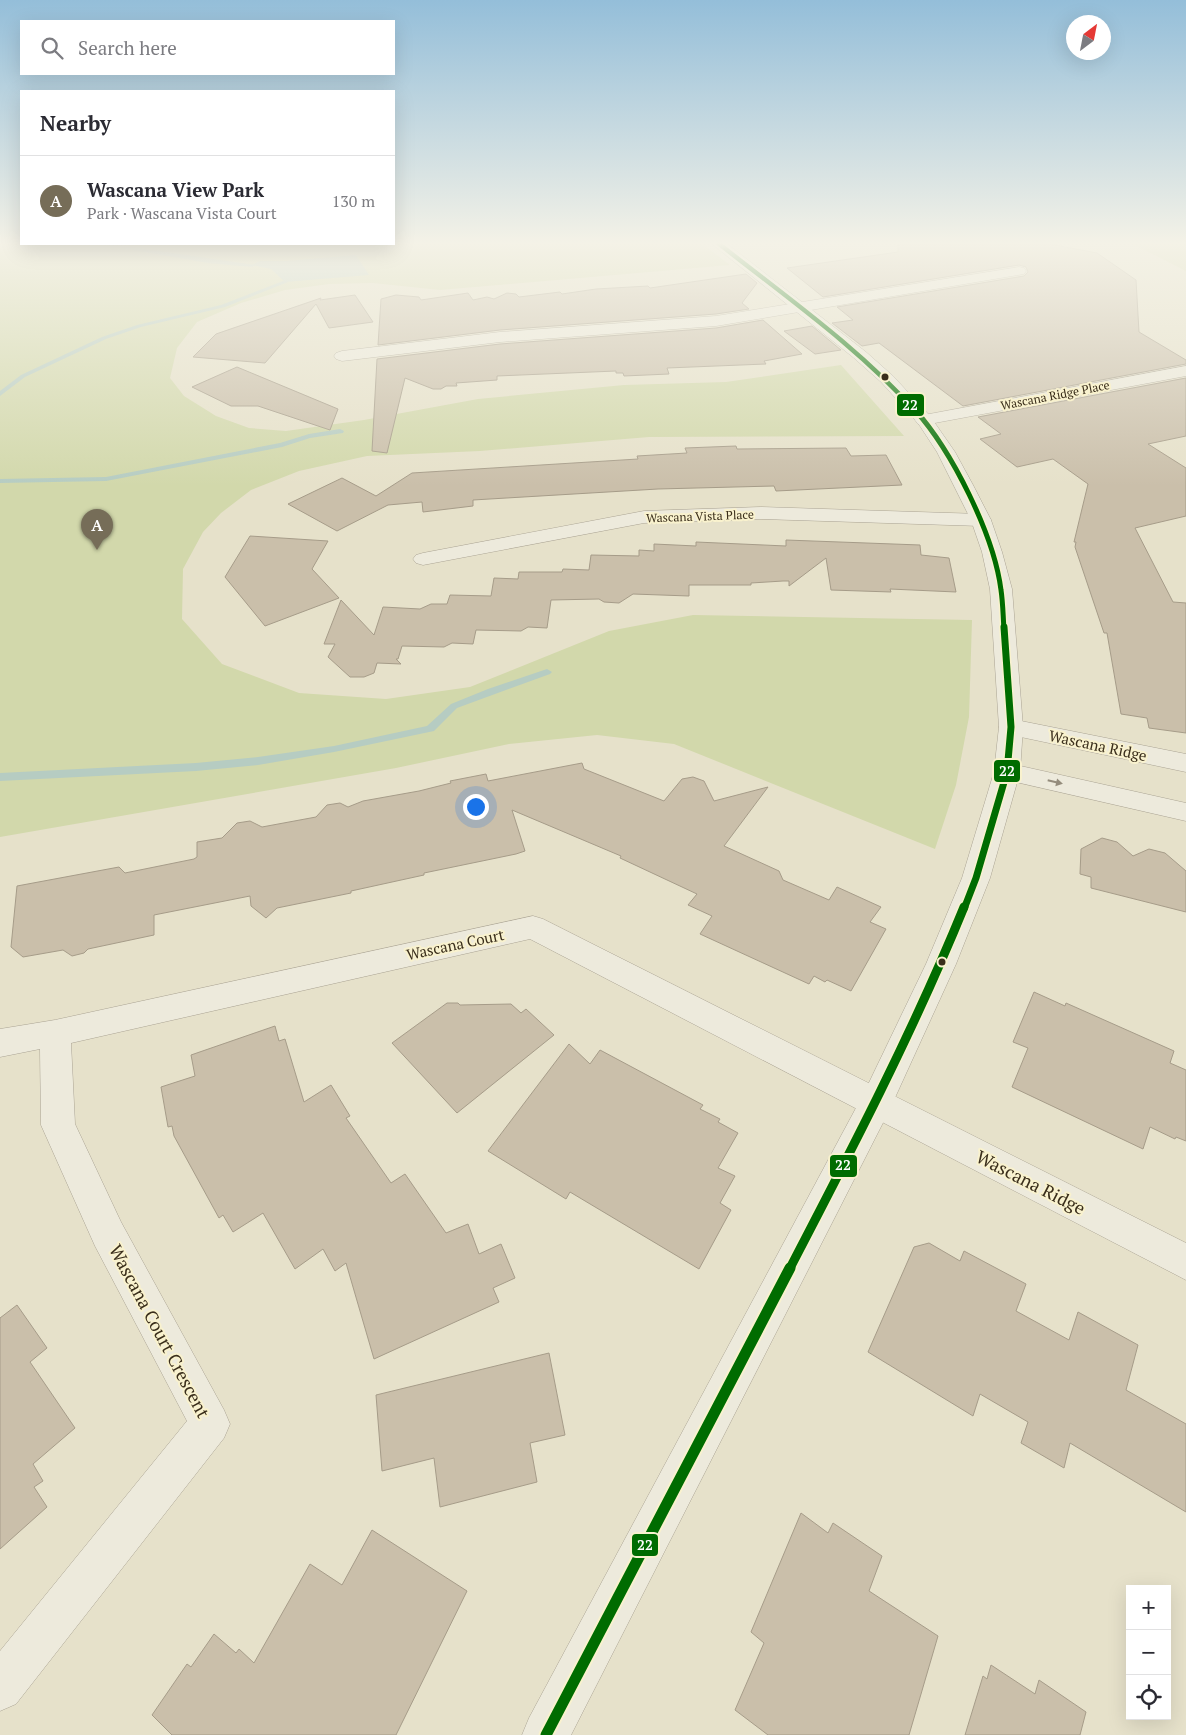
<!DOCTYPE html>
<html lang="en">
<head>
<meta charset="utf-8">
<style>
	body { margin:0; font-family:"PT Serif",serif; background:#f2f2f3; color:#2b2b33 }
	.controls { position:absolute; right:15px; bottom:15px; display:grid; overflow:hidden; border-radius:0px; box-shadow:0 5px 20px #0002 }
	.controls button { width:45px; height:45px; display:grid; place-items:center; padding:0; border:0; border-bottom:1px solid #e1e1e2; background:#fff; color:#2b2b33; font:25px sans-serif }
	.compass { position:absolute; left:1066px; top:15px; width:45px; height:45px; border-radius:50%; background:#fff; box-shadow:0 5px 20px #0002; rotate:32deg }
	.you { position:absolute; left:475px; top:806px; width:18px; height:18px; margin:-12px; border:4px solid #fff; border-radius:50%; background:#1a73e8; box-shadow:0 0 0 8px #1a73e833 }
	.badge { display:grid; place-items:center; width:32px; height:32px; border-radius:50%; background:#766d58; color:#fff; font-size:16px; font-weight:700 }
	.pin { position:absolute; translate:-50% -41px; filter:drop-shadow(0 1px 2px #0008) }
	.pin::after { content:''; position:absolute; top:26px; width:18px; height:15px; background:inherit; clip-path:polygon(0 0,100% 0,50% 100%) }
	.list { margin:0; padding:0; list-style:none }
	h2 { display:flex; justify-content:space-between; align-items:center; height:65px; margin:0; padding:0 20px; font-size:21px }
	h2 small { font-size:16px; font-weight:400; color:#7c7c81 }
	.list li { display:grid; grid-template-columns:32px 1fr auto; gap:15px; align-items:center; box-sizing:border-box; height:90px; padding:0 20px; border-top:1px solid #e1e1e2 }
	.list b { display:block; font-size:19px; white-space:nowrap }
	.list p { margin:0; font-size:16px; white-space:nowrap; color:#7c7c81 }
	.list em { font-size:16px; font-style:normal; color:#7c7c81 }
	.icon { flex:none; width:28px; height:28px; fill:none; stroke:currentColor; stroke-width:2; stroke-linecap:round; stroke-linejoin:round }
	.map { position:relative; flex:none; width:1186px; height:1735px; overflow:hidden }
	.search { position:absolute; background:#fff; box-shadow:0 5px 20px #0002; left:20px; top:20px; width:375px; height:55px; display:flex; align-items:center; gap:12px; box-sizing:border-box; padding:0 18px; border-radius:0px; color:#7c7c81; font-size:19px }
	.panel { position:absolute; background:#fff; box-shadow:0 5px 20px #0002; left:20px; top:90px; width:375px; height:155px; border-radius:0px }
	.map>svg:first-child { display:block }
</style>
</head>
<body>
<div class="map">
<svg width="1186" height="1735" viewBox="0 0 1186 1735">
	<rect width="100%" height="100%" fill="#e6e1ca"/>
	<path fill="#d2d8ab" d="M 0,243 L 701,243 L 730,265 L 440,290 L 373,283 L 329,284 L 285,290 L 241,303 L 197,322 L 177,348 L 170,378 L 184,396 L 216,416 L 249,428 L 286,431 L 364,420 L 478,399 L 624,385 L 726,382 L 841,365 L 904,436 L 649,437 L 480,451 L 367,456 L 299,471 L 251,490 L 221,513 L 203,532 L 183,569 L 182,619 L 222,664 L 299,693 L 386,699 L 470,687 L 609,631 L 693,615 L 972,620 L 969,717 L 956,785 L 935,849 L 674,744 L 597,735 L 509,744 L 396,768 L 0,837 Z
		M 1131,243 L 1186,243 L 1186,271 Z"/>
	<path fill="#b6ccc2" d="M 356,255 L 369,275 L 285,282 L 271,269 L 252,265 L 260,261 L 286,261 Z"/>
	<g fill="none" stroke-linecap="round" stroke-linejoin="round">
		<path fill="#b6ccc2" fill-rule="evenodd" d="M 99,244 L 111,244 L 255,265 L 252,267 L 208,263 Z
			M 283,281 L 288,282 L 225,307 L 141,327 L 106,339 L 25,377 L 0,396 L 0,391 L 21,375 L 102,337 L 137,325 L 221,305 Z
			M 340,429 L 344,431 L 343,433 L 310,438 L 282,447 L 106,481 L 0,483 L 0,479 L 106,477 L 280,443 L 309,434 Z
			M 547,669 L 552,672 L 550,674 L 457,708 L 434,731 L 334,752 L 258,765 L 196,771 L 0,781 L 0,773 L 196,763 L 258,757 L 334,746 L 427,726 L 451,704 L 488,689 Z"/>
	</g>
	<path fill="#cabfaa" stroke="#a69c89" d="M 898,243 L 1044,243 L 1097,253 L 1136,280 L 1139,332 L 1186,360 L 1186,364 L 963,406 L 879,343 L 862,346 L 832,323 L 853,320 L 837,307 L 1024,276 L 1028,272 L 1026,267 L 1019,265 L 823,297 L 787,268 L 898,252 Z
		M 746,274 L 757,283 L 742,303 L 749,309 L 716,314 L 500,330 L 378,345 L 381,299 L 396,295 L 419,297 L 421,300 L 468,293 L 473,300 L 487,297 L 494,299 L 507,293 L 516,294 L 519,297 L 560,292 L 562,294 L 596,289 L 648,286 L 650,288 Z
		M 355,295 L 373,322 L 329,328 L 316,304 L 265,363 L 193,357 L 216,334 L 321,298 L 320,300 Z
		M 763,320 L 802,354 L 764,361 L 766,364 L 667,368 L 669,374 L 624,376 L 623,373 L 616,373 L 616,371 L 497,376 L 497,380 L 456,383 L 457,386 L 446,386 L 441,389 L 433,389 L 405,378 L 387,453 L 372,451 L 377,359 L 500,344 L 716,328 Z
		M 812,326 L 841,350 L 815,354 L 784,331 Z
		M 237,367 L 338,409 L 330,430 L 258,406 L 231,406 L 192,387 Z
		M 1186,378 L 1186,436 L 1148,444 L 1186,468 L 1186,516 L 1135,528 L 1173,602 L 1186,603 L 1186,733 L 1149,728 L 1147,718 L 1121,714 L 1107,633 L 1104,633 L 1075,547 L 1076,542 L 1074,542 L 1088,484 L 1053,459 L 1017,467 L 980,439 L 1001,434 L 978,417 Z
		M 736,446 L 737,449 L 846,448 L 851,456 L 886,455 L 902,485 L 776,491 L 774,486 L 658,489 L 473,500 L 473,506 L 423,512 L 422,502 L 388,505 L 337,531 L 288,504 L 342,478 L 376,496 L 412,473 L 638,459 L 637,456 L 687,453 L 685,448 Z
		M 250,536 L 328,541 L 312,569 L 339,598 L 265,626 L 225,577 Z
		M 786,540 L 920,545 L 921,555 L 949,558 L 956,592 L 890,589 L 891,592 L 831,590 L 826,558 L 789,586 L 789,581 L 783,581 L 751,583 L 751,585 L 689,585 L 689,596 L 633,594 L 619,603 L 604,602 L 599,599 L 551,600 L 547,628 L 528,627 L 521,631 L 476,630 L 473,644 L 452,643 L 444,647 L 402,646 L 398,659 L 396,659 L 401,664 L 377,663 L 374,673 L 364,677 L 350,677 L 328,657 L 335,644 L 324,644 L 341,600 L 374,635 L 383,607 L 420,609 L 431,604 L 447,604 L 450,595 L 491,596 L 494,578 L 518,579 L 519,572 L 562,572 L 563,569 L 589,570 L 591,555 L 639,556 L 639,550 L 654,551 L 654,544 L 696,546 L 696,542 L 786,546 Z
		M 582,763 L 584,769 L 664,801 L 682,779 L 693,777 L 704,781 L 714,801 L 768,787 L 724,846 L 779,871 L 783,880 L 829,900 L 837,887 L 881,907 L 870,922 L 886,929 L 851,991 L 827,980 L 825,982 L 814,976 L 809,984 L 700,934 L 712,916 L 688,905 L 697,894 L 620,858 L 621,856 L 512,810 L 525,851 L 516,854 L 424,873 L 424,875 L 351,891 L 351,893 L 277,908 L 266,918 L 251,906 L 250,896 L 154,915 L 154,935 L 88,949 L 84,953 L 72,956 L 63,950 L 23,957 L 11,947 L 17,886 L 119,867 L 125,873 L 194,859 L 197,857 L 197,842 L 222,838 L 237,823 L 250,821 L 262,827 L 316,817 L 327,805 L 340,803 L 348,807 L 363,801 L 419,791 L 451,783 L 450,781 L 486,774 L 488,781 Z
		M 1102,838 L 1117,842 L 1133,856 L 1149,849 L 1165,853 L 1186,871 L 1186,912 L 1091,888 L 1091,877 L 1080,874 L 1081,849 Z
		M 1034,992 L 1065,1006 L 1066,1003 L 1174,1051 L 1170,1063 L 1186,1070 L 1186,1141 L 1176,1137 L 1175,1139 L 1150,1127 L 1143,1149 L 1012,1087 L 1028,1048 L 1013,1042 Z
		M 447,1003 L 458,1003 L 460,1005 L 511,1004 L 521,1013 L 526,1009 L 554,1035 L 457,1113 L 392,1043 Z
		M 275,1026 L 279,1041 L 285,1039 L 304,1102 L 331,1085 L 350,1116 L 346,1118 L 391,1183 L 405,1174 L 446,1233 L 468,1224 L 479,1254 L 501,1244 L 515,1278 L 493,1288 L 499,1302 L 374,1359 L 346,1263 L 335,1271 L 323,1249 L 295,1269 L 263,1213 L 233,1232 L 223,1215 L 219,1218 L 174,1136 L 172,1126 L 168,1127 L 161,1087 L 195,1076 L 191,1055 Z
		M 569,1044 L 590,1064 L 600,1050 L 703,1105 L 700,1109 L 720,1119 L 718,1122 L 738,1133 L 718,1168 L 735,1176 L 720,1203 L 731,1210 L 699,1269 L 570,1192 L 566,1199 L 488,1151 Z
		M 929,1243 L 960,1261 L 964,1251 L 1026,1284 L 1016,1311 L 1069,1340 L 1078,1312 L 1138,1345 L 1126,1390 L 1186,1424 L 1186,1512 L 1070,1443 L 1064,1468 L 1021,1443 L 1028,1422 L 980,1394 L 973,1416 L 868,1352 L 914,1247 Z
		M 17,1305 L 47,1348 L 30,1362 L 75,1428 L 33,1464 L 43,1481 L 34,1487 L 47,1507 L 0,1549 L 0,1318 Z
		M 549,1353 L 565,1435 L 530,1443 L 537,1482 L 440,1507 L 434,1458 L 382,1471 L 376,1395 Z
		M 801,1513 L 828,1533 L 833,1523 L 882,1556 L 869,1591 L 938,1636 L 909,1735 L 768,1735 L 735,1710 L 764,1643 L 751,1632 Z
		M 372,1530 L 467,1591 L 396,1735 L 172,1735 L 152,1715 L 187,1664 L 191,1667 L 214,1634 L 236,1653 L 239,1649 L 254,1663 L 310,1564 L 342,1585 Z
		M 991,1665 L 1035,1694 L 1039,1680 L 1086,1712 L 1080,1735 L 965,1735 L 983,1676 L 987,1679 Z"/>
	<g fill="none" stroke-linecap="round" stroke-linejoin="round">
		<defs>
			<path id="minor" d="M 1019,267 L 1024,268 L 1026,271 L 1024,274 L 716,326 L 500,342 L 342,361 L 336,359 L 334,356 L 336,353 L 342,351 L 500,332 L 716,316 Z
				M 1186,366 L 1186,376 L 924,425 L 918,424 L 915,420 L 918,416 L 924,415 Z
				M 761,507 L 981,514 L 988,516 L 991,520 L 988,524 L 981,526 L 761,519 L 644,523 L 423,565 L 416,563 L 413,559 L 416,555 L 423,553 L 644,511 Z
				M 1011,719 L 1186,754 L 1186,772 L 1002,733 L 999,727 L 1002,721 Z
				M 1007,763 L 1186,803 L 1186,821 L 998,778 L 994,772 L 998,766 Z
				M 533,916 L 543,919 L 1186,1243 L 1186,1280 L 530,939 L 71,1043 L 75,1124 L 121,1222 L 224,1410 L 230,1424 L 224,1438 L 16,1704 L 0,1711 L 0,1651 L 187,1421 L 95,1246 L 41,1125 L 40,1049 L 0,1057 L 0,1029 L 55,1020 Z"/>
			<path id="tertiary" d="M 711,243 L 726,243 L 866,352 L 893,376 L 930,416 L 955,452 L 973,485 L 991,520 L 1002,552 L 1012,589 L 1023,727 L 1020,772 L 990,878 L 956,964 L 888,1113 L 571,1735 L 522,1735 L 529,1718 L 864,1093 L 926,964 L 962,878 L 994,772 L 999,727 L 990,589 L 982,552 L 971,520 L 937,452 L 918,423 L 881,382 L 854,358 Z"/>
		</defs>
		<use href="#minor" stroke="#aba494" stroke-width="1"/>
		<use href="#tertiary" stroke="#aba494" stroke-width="1"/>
		<use href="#minor" fill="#edeadc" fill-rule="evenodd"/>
		<use href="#tertiary" fill="#edeadc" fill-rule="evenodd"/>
		<defs>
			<path id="bus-1-far4" d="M 718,243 C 786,297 858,347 916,412"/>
			<path id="bus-1-far3" d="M 915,410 C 952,451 994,535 1001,590 C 1003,603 1003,616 1004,629"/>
			<path id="bus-1-far2" d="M 964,909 L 976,878 L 1007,772 L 1011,727 L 1004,627"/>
			<path id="bus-1-far1" d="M 789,1270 C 851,1151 913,1032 964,907"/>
			<path id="bus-1" d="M 546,1735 L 790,1268"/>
		</defs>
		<use href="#bus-1-far4" stroke="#f9f2ce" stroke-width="6"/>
		<use href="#bus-1-far3" stroke="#f9f2ce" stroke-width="8"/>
		<use href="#bus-1-far2" stroke="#f9f2ce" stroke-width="10"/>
		<use href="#bus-1-far1" stroke="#f9f2ce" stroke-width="12"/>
		<use href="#bus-1" stroke="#f9f2ce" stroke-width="15"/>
		<use href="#bus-1-far4" stroke="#006c00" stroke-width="4.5"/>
		<use href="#bus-1-far3" stroke="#006c00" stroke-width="5"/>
		<use href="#bus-1-far2" stroke="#006c00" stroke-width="7"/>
		<use href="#bus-1-far1" stroke="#006c00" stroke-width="9"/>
		<use href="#bus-1" stroke="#006c00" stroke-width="11"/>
	</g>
	<defs><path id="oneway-solid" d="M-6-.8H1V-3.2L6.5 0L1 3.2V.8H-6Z" transform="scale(1.25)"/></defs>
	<use fill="#948c7c" href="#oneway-solid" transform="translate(1055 782) rotate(13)"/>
	<linearGradient id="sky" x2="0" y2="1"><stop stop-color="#94bed9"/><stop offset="0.5" stop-color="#f4f2e7"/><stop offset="1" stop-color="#f4f2e7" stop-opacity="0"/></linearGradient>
	<rect width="1186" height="486" fill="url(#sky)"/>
	<g fill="#3a2e1b" stroke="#f9f2ce" stroke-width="2">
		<circle cx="885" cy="377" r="4.5"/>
		<circle cx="942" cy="962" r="4.5"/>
	</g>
	<g text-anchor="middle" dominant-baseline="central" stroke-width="4" stroke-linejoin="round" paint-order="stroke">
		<g font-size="12" fill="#3a2e1b" stroke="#f9f2ce">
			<text transform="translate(1055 395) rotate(-11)">Wascana Ridge Place</text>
			<text transform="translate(700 516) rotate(-2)">Wascana Vista Place</text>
		</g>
		<g font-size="15" fill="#3a2e1b" stroke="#f9f2ce">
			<text transform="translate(1098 745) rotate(12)">Wascana Ridge</text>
			<text transform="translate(455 944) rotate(-12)">Wascana Court</text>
		</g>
		<g font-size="18" fill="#3a2e1b" stroke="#f9f2ce">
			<text transform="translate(1031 1182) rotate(27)">Wascana Ridge</text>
			<text transform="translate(160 1331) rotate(62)">Wascana Court Crescent</text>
		</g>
	</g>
	<g stroke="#f9f2ce" stroke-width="2">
		<rect x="896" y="393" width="29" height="24" rx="5" fill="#006c00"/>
		<rect x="993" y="759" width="28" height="24" rx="5" fill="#006c00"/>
		<rect x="829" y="1154" width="29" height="24" rx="5" fill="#006c00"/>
		<rect x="631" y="1533" width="28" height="24" rx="5" fill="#006c00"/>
	</g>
	<g font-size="14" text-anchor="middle" font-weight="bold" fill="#fff">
		<text x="910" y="410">22</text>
		<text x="1007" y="776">22</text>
		<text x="843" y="1170">22</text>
		<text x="645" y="1550">22</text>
	</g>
</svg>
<div class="controls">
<button>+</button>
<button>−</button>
<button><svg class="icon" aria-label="locate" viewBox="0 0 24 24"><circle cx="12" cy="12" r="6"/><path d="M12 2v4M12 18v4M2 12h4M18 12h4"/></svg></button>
</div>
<svg class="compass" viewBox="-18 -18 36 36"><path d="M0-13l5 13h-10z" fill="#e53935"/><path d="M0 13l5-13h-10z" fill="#7c7c81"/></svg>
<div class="you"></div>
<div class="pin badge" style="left:97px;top:550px">A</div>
<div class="search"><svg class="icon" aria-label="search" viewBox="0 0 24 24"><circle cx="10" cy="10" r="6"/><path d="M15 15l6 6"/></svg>Search here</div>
<section class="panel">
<h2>Nearby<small></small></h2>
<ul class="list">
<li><span class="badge">A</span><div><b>Wascana View Park</b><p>Park · Wascana Vista Court</p></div><em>130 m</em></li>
</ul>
</section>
</div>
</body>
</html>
